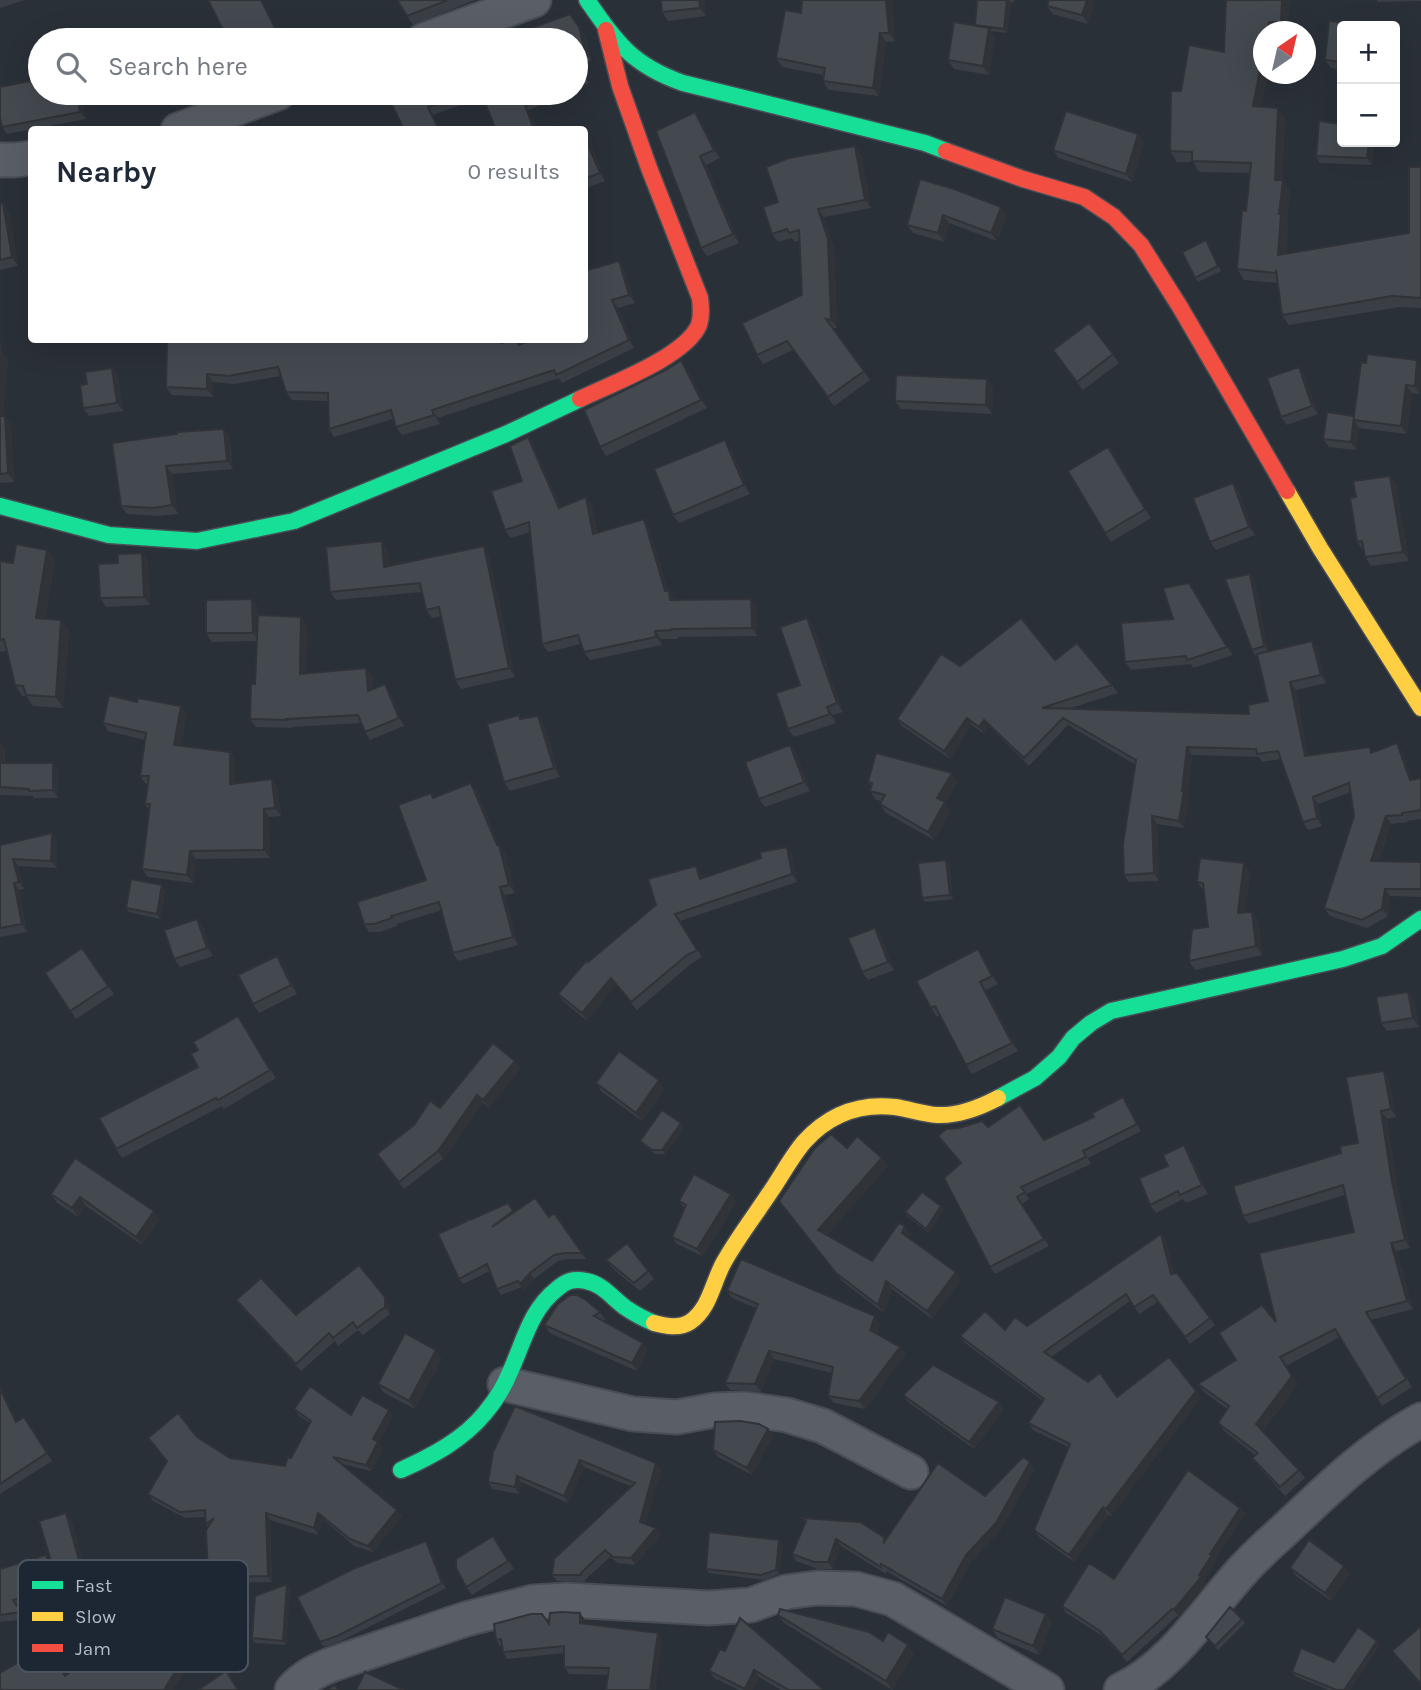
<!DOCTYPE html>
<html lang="en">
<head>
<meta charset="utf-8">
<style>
	body { margin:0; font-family:Karla,sans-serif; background:#f2f2f3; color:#1f2937 }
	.controls { position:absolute; right:21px; top:21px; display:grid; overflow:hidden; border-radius:7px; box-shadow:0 7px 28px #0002 }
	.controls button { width:63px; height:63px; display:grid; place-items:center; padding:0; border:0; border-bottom:2px solid #e0e1e3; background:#fff; color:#1f2937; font:35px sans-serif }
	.compass { position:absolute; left:1253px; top:21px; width:63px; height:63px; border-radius:50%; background:#fff; box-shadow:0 7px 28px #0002; rotate:34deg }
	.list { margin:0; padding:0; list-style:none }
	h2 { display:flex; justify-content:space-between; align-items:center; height:91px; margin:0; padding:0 28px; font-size:30px }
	h2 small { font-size:23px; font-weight:400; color:#747a83 }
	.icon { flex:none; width:38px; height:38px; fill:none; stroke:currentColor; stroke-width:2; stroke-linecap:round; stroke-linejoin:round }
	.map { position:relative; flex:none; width:1421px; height:1690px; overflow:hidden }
	.search { position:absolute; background:#fff; box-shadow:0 7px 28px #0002; left:28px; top:28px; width:560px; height:77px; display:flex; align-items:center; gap:18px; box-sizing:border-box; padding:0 24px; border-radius:38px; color:#747a83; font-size:26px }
	.panel { position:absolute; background:#fff; box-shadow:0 7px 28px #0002; left:28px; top:126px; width:560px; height:217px; border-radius:7px }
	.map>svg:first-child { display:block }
</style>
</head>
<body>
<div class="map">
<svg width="1421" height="1690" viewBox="0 0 1421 1690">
	<rect width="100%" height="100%" fill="#2a3038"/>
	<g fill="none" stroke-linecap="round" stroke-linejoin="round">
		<defs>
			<path id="street" d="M 424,40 L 534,0
				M 178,130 L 278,93
				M 0,160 L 15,160 L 32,158
				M 505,1384 L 633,1414 L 677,1417 L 715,1410 L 746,1409 L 787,1415 L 823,1426 L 911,1472
				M 292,1690 C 304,1676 319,1669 336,1663 L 466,1619 L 533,1602 L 567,1600 L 709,1608 L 751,1605 L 786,1592 L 817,1588 L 856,1589 L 893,1599 L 1047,1690
				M 1121,1690 C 1171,1667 1205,1612 1242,1571 C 1257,1554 1275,1539 1292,1523 C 1332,1485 1373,1446 1421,1420"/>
			<path id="fast" d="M 587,0 C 617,43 632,65 683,83 L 925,143 L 946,151
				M 0,506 L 109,535 L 197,541 L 294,521 L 506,434 L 580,399
				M 998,1098 L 1035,1078 L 1059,1057 L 1073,1038 L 1091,1023 L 1111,1011 L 1343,959 L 1382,946 L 1421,919
				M 401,1470 C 432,1456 463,1440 485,1413 C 495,1401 504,1387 510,1372 C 524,1342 530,1310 557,1289 C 566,1281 574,1278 586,1281 C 603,1284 613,1299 626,1308 C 635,1314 644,1319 654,1323"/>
			<path id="slow" d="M 1287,491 L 1320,548 L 1421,708
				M 654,1323 C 666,1326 679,1329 690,1322 C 710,1309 713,1281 724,1262 C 738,1237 756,1214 771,1191 C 782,1175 792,1156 804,1142 C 829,1114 859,1103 895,1107 C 909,1109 923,1114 937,1115 C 959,1116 979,1108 998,1098"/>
			<path id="jam" d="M 946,151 L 1023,179 L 1084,197 L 1114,217 L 1141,245 L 1180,307 L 1287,491
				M 580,399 C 611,384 685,357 699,325 C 702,316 701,307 700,298 L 649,168 L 620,86 L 606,30"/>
		</defs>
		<use href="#street" stroke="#484c53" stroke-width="37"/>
		<use href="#fast" stroke="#484c53" stroke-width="19"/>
		<use href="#slow" stroke="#484c53" stroke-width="19"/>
		<use href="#jam" stroke="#484c53" stroke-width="19"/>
		<use href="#street" stroke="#5a5e66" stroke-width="33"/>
		<use href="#fast" stroke="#16e098" stroke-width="16"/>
		<use href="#slow" stroke="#ffcf43" stroke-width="16"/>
		<use href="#jam" stroke="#f24e42" stroke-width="16"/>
	</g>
	<path fill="#3a3f45" d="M 0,0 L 25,0 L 0,8 Z
		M 397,0 L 475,0 L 413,25 Z
		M 661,0 L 704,0 L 706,16 L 668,21 L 662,12 Z
		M 892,0 L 895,41 L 886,42 L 879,96 L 829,90 L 823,81 L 824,75 L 782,67 L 776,58 L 801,13 Z
		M 977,0 L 1014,0 L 1014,3 L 1011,2 L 1007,33 L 991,31 L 995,36 L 989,75 L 954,69 L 948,60 L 976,26 Z
		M 1049,0 L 1095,0 L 1088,24 L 1053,14 L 1047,6 Z
		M 1226,0 L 1290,0 L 1288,32 L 1264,32 L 1262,107 L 1285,118 L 1282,180 L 1290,191 L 1287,222 L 1288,224 L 1286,254 L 1409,233 L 1421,167 L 1421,308 L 1400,307 L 1289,325 L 1282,315 L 1278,283 L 1244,280 L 1237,269 L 1246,211 L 1250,173 L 1199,172 L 1193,162 L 1177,162 L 1170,151 L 1181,91 L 1224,52 Z
		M 1377,0 L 1421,0 L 1421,1 L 1378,2 Z
		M 1342,26 L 1342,70 L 1331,68 L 1325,60 Z
		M 585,35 L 591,60 L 581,65 L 589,83 L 576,89 L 576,40 Z
		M 40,93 L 80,93 L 86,119 L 7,134 L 2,127 Z
		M 391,93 L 568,93 L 529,110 L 483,97 L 433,115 L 440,130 L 393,130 L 402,125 Z
		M 701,121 L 720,158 L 706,165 L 739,243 L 707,256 L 701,248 Z
		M 584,134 L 589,139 L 605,181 L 584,189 Z
		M 1342,142 L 1375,142 L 1372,165 L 1320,163 L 1316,156 Z
		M 1144,143 L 1132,182 L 1059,158 L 1053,150 Z
		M 861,155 L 871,208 L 824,217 L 834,248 L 837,328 L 832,328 L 870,380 L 834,406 L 793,350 L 763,364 L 757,355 L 802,295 L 800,240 L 795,242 L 792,238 L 778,242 L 772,234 Z
		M 920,179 L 1007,215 L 997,241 L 949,223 L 944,242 L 913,233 L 907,225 Z
		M 0,204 L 9,212 L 18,266 L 0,270 Z
		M 1206,240 L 1221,271 L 1198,282 L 1195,278 Z
		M 619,261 L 624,269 L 635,303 L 618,308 L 634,348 L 562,383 L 559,378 L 438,418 L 440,424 L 402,435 L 396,427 L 393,419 L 334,437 L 329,429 L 328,401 L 292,400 L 286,392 L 281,376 L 234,384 L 213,382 L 213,397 L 171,395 L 166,387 L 167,340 L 503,342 L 511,340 L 518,340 L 521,344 L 584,340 Z
		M 1089,323 L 1119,363 L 1083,390 L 1059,359 Z
		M 0,342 L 2,352 L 8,361 L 3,416 L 11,424 L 14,482 L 0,483 Z
		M 681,360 L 687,369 L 707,408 L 606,456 L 600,447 L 666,370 Z
		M 1421,365 L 1420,394 L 1412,393 L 1407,434 L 1359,428 L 1356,450 L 1329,447 L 1323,439 Z
		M 112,368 L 118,377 L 123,411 L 89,416 L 83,408 L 87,384 Z
		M 1305,376 L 1318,414 L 1287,425 L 1281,417 Z
		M 987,379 L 993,388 L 992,414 L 901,409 L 895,401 Z
		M 230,437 L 233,469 L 172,474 L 178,514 L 159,516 L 127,514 L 121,506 L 112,443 Z
		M 528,437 L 533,445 L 561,508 L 586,497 L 592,505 L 597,533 L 649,527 L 668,591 L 675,600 L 757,607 L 757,636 L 678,637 L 678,639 L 661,639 L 662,645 L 590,660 L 584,652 L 581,644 L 548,652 L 542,644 L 530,532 L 511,538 L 505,530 L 522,481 Z
		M 731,448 L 750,494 L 679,523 L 673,515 Z
		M 1114,455 L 1151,518 L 1111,542 L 1105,533 Z
		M 1390,476 L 1396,484 L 1409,561 L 1371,566 L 1365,557 L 1364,550 L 1363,550 L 1357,542 L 1356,497 Z
		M 1233,483 L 1239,492 L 1255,535 L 1216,550 L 1210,542 Z
		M 382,541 L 388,550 L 389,566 L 484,546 L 489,555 L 515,677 L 461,689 L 455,680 L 441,616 L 432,618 L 426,610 L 422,592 L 336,600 L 330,592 Z
		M 47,550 L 55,560 L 45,619 L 61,620 L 69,631 L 63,708 L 33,706 L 26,696 L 22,696 L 15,685 L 7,651 L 0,652 L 0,561 L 13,563 Z
		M 148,561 L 150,605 L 106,607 L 100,598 L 118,563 Z
		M 1250,574 L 1255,581 L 1268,651 L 1312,641 L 1317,648 L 1326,683 L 1296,690 L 1308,756 L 1402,751 L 1412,780 L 1421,778 L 1421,819 L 1407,821 L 1407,822 L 1391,824 L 1379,861 L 1421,862 L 1421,897 L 1390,896 L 1388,916 L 1367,928 L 1330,916 L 1324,908 L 1354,816 L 1351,792 L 1318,804 L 1322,826 L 1308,830 L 1303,822 L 1280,759 L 1262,762 L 1259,757 L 1192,755 L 1188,797 L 1189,799 L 1184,828 L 1157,824 L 1159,881 L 1129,882 L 1124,875 L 1136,765 L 1068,725 L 1029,766 L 990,727 L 984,734 L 972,725 L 950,759 L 902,726 L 897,719 L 960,666 L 1055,660 L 1112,685 L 1118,693 L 1068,709 L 1249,714 L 1268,701 L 1257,656 L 1256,656 L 1252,650 Z
		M 1189,583 L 1233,655 L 1193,668 L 1191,664 L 1131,670 L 1125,662 L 1173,619 Z
		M 252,599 L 258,608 L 258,615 L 307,625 L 306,674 L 366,668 L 372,676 L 373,689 L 390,692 L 404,726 L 370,740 L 365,732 L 361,723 L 292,727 L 292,728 L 256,727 L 250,719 L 255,684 L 257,641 L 212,642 L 206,633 Z
		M 813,626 L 843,712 L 833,715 L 836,723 L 794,737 L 788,729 Z
		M 187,714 L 181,746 L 230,752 L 235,760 L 235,783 L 277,787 L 281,816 L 269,817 L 270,858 L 196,859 L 193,883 L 148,877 L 142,869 L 149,810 L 145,804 L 148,784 L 146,784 L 140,776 L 145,740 L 108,731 L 103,723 Z
		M 538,716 L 544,725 L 560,777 L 510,791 L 504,782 Z
		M 0,741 L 5,749 L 5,763 L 53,763 L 58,770 L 58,798 L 34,798 L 33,796 L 0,795 Z
		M 790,745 L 796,753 L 810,791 L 765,807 L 759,799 Z
		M 868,782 L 958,782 L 945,803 L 951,811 L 934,840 L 886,813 L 880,804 L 881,801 L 876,800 L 870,791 L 871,786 Z
		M 471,783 L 477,791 L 499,845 L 505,852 L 515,893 L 505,895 L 518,945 L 458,961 L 453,953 L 442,910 L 397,924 L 397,926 L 380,932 L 369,932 L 364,924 L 426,880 L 431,793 L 435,798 Z
		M 57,840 L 57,868 L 18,866 L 24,889 L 19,890 L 27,932 L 0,937 L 0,845 Z
		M 787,847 L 792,854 L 797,882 L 680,921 L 702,957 L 692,963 L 637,1010 L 616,985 L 587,1021 L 563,1001 L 558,994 L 588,962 L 656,905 L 696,866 L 701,873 L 703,878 L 761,858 Z
		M 946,860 L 949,864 L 953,899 L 925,902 L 922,898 Z
		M 1244,863 L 1250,872 L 1245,913 L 1252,912 L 1258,920 L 1262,955 L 1195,970 L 1189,961 L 1208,927 L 1204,891 L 1197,882 Z
		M 165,890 L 160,919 L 129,912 L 126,908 Z
		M 197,919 L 203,928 L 213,956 L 180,967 L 174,959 Z
		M 881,936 L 894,970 L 868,980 L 862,972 Z
		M 82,948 L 114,994 L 76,1019 L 45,973 Z
		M 978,949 L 984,958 L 998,984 L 986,990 L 1018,1051 L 972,1074 L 966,1065 L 940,1015 L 937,1017 L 931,1008 Z
		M 277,956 L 283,964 L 297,994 L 259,1013 L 253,1004 Z
		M 1414,1000 L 1419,1027 L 1387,1031 L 1381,1023 Z
		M 238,1016 L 276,1078 L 224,1109 L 222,1106 L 122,1158 L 116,1149 L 198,1067 L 198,1050 Z
		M 515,1061 L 521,1068 L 489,1108 L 483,1103 L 443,1159 L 404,1189 L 377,1154 L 440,1108 Z
		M 1389,1079 L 1396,1117 L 1387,1119 L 1398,1191 L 1410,1248 L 1397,1251 L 1413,1309 L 1371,1320 L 1412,1387 L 1382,1406 L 1340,1337 L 1286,1366 L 1298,1384 L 1263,1431 L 1299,1470 L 1305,1478 L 1285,1496 L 1258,1466 L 1252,1458 L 1255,1455 L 1224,1431 L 1218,1423 L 1227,1409 L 1204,1392 L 1198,1384 L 1236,1360 L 1276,1322 L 1354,1232 L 1345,1195 L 1249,1224 L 1243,1216 L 1358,1143 Z
		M 596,1083 L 665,1089 L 642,1121 L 602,1092 Z
		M 1123,1097 L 1128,1104 L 1141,1131 L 1088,1158 L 1091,1164 L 1026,1194 L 1029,1199 L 1022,1204 L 1049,1246 L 995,1274 L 990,1267 L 960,1163 L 938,1136 L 988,1127 L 1044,1140 L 1094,1117 Z
		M 684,1128 L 665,1154 L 655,1154 L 643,1145 L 640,1141 Z
		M 1184,1145 L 1190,1154 L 1208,1194 L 1186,1203 L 1183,1199 L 1156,1213 L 1150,1205 L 1168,1166 Z
		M 847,1148 L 888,1166 L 827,1235 L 872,1261 L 911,1234 L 909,1238 L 956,1272 L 961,1280 L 932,1319 L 892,1289 L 884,1313 L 842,1281 L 779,1201 Z
		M 75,1158 L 160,1220 L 142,1245 L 86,1206 L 78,1217 L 57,1203 L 51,1194 Z
		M 679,1201 L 737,1202 L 702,1256 L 677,1244 L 672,1237 L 684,1208 Z
		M 508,1203 L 514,1212 L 549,1217 L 554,1213 L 586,1259 L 568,1259 L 558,1261 L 534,1279 L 524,1290 L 522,1287 L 501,1295 L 497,1289 L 490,1271 L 463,1284 L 459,1279 L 470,1220 Z
		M 941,1206 L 944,1210 L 929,1233 L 908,1217 L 905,1212 Z
		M 1161,1234 L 1166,1241 L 1174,1273 L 1177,1273 L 1215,1325 L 1190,1344 L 1158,1302 L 1139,1314 L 1130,1301 L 1051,1357 L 1088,1382 L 1117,1397 L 1201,1398 L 1111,1516 L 1108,1515 L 1074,1562 L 1039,1537 L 1034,1530 L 1068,1447 L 1033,1430 L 1028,1423 L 1043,1401 L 965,1343 L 960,1336 L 1027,1326 Z
		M 606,1260 L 648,1271 L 654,1279 L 640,1291 L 612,1268 Z
		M 727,1291 L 880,1324 L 877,1334 L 900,1347 L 906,1354 L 865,1409 L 834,1403 L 828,1396 L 832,1373 L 774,1359 L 761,1392 L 730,1390 L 725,1383 L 756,1308 L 732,1298 Z
		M 236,1300 L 296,1315 L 390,1305 L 390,1314 L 363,1335 L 358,1330 L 338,1346 L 335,1341 L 301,1371 L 242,1308 Z
		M 600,1312 L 605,1319 L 603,1321 L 648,1350 L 637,1371 L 550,1333 L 544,1325 Z
		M 442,1359 L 415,1409 L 384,1393 L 378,1384 Z
		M 0,1386 L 17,1422 L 24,1417 L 52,1461 L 0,1494 Z
		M 903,1395 L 999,1402 L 1004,1409 L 974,1449 L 908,1402 Z
		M 515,1406 L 661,1470 L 646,1524 L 661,1535 L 635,1565 L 618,1563 L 610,1557 L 585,1580 L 585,1582 L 557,1581 L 552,1575 L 632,1487 L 584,1467 L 568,1503 L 521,1482 L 519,1494 L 492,1489 L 488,1482 Z
		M 294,1409 L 351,1415 L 393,1416 L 379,1443 L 383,1448 L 371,1471 L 342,1464 L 402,1516 L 373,1552 L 354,1546 L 323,1519 L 318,1535 L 270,1520 L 272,1582 L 212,1583 L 208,1577 L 208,1527 L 206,1524 L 206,1517 L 185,1518 L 153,1501 L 148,1494 L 167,1461 L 148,1438 L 197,1437 L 230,1458 L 285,1466 L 291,1458 L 310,1423 L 299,1416 Z
		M 773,1436 L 752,1475 L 718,1457 L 713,1450 Z
		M 1035,1469 L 1001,1530 L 971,1562 L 947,1606 L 886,1571 L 886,1574 L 841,1546 L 833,1569 L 818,1569 L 796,1561 L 792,1554 L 805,1523 L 802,1518 L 886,1539 L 985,1496 Z
		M 1240,1508 L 1245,1514 L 1215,1560 L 1217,1561 L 1204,1582 L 1206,1584 L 1179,1617 L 1177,1616 L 1127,1662 L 1104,1637 L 1066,1613 L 1062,1606 L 1114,1579 Z
		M 66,1513 L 72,1522 L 86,1572 L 60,1580 L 54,1571 Z
		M 493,1536 L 514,1569 L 472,1595 L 466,1587 Z
		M 426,1541 L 429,1546 L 446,1588 L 341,1641 L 324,1647 L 320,1642 Z
		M 783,1545 L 779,1574 L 764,1580 L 709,1573 L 706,1569 Z
		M 46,1555 L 50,1561 L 60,1594 L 18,1607 L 26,1619 L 0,1622 L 0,1569 Z
		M 1344,1566 L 1350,1574 L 1331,1601 L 1296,1576 L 1290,1568 Z
		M 287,1584 L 290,1589 L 286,1645 L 255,1643 L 252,1638 Z
		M 580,1613 L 585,1620 L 585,1623 L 662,1640 L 608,1675 L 569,1674 L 564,1667 L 564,1653 L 507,1659 L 503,1652 L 502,1646 L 501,1647 L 496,1640 Z
		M 1046,1614 L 1052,1623 L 1039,1655 L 998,1638 L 992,1629 Z
		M 778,1615 L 883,1641 L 914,1654 L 892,1690 L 784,1623 Z
		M 1242,1619 L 1245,1623 L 1218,1650 L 1206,1637 Z
		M 1421,1626 L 1421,1686 L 1392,1651 Z
		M 1380,1645 L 1350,1690 L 1329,1690 L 1295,1676 L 1292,1672 L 1334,1662 Z
		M 720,1649 L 824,1690 L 781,1690 L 759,1677 L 753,1690 L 739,1690 L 714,1678 L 709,1671 Z"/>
	<path fill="#303338" d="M 261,0 L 262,0 L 282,40 L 281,40 Z
		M 699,0 L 704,0 L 706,16 L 700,8 Z
		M 886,0 L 892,0 L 895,41 L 889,33 Z
		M 1007,0 L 1009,0 L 1011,2 L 1007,33 L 1004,29 Z
		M 1087,0 L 1095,0 L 1088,24 L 1082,15 Z
		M 1282,0 L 1290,0 L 1288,32 L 1281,22 Z
		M 1269,22 L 1276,32 L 1267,32 Z
		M 579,27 L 585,35 L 591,60 L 585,52 Z
		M 989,28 L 995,36 L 989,75 L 983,66 Z
		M 880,33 L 886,42 L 879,96 L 873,88 Z
		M 1264,49 L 1264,74 L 1268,74 L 1260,116 L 1253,106 Z
		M 576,58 L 581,65 L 589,83 L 584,75 Z
		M 77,93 L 80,93 L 86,119 L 80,112 Z
		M 524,102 L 529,110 L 537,130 L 534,130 Z
		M 428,107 L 433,115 L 440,130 L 439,130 Z
		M 1278,108 L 1285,118 L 1282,183 L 1283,180 L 1290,191 L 1287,222 L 1288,224 L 1285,266 L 1278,255 L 1279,214 L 1275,180 Z
		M 695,112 L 701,121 L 720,158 L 714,150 Z
		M 584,134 L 589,139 L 605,181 L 600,173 Z
		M 1138,134 L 1144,143 L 1132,182 L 1126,174 Z
		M 1369,142 L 1375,142 L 1372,165 L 1367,158 Z
		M 855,146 L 861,155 L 871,208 L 865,200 Z
		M 700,156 L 706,165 L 739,243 L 733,234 Z
		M 3,203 L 9,212 L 18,266 L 12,257 Z
		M 1001,207 L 1007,215 L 997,241 L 991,233 Z
		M 818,209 L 824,217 L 834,248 L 837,328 L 831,320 Z
		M 943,215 L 949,223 L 944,242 L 938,233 Z
		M 619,261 L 624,269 L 635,303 L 629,295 Z
		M 612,300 L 618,308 L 634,348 L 629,340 Z
		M 0,342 L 2,353 L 2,352 L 8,361 L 2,425 L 0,422 Z
		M 681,360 L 687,369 L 707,408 L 701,400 Z
		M 1417,360 L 1421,365 L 1420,394 L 1415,386 Z
		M 1299,367 L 1305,376 L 1318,414 L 1312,406 Z
		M 112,368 L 118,377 L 123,411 L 117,403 Z
		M 207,374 L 213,382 L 213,397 L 207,389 Z
		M 987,379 L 993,388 L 992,414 L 986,405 Z
		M 1406,385 L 1412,393 L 1407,434 L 1401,426 Z
		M 432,410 L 438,418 L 440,424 L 434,415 Z
		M 5,416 L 11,424 L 14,482 L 8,473 Z
		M 1354,420 L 1359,428 L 1356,450 L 1351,442 Z
		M 224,429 L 230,437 L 233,469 L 227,461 Z
		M 528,437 L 533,445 L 565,516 L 559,508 Z
		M 725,440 L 731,448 L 750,494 L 744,485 Z
		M 1108,447 L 1114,455 L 1151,518 L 1145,509 Z
		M 166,466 L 172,474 L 178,514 L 172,505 Z
		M 1390,476 L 1396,484 L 1409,561 L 1403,552 Z
		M 1233,483 L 1239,492 L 1255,535 L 1249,527 Z
		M 586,497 L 592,505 L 598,542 L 593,534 Z
		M 644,519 L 649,527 L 670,597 L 669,591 L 675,599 L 676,608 L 665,591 Z
		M 382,541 L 388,550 L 390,576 L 384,567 Z
		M 484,546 L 489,555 L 515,677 L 509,668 Z
		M 47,550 L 55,560 L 44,629 L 36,618 Z
		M 142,553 L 148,561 L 150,605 L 144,597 Z
		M 1250,574 L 1255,581 L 1269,653 L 1264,646 Z
		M 1189,583 L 1195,592 L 1233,655 L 1227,647 Z
		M 252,599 L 258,608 L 259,641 L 253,633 Z
		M 751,599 L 757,607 L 757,636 L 752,628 Z
		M 301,617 L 307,625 L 306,682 L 300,674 Z
		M 807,618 L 813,626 L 843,712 L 837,703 Z
		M 61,620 L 69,631 L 63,708 L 56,697 Z
		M 655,631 L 661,639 L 662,645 L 656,637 Z
		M 1312,641 L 1317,648 L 1326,683 L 1321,675 Z
		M 366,668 L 372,676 L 374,699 L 368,691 Z
		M 1290,682 L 1296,690 L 1310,764 L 1305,756 Z
		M 385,684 L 390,692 L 404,726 L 399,718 Z
		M 181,706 L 187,714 L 180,753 L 174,745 Z
		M 827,707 L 833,715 L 836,723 L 830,714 Z
		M 538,716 L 544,725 L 560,777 L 554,768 Z
		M 967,718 L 972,725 L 950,759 L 944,751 Z
		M 984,720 L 990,727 L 984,734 L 979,727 Z
		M 0,741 L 5,749 L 4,771 L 0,765 Z
		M 1397,743 L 1402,751 L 1415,788 L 1410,780 Z
		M 790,745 L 796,753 L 810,791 L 804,782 Z
		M 1187,747 L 1192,755 L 1188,797 L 1189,799 L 1184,828 L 1179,821 Z
		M 230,752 L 235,760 L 235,792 L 230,784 Z
		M 53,763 L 58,770 L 58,798 L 53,790 Z
		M 952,773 L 958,782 L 945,803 L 951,811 L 934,840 L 928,832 L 937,798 Z
		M 272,779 L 277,787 L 281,816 L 275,808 Z
		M 471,783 L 477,791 L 500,847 L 499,845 L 505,852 L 515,893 L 509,885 L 497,845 Z
		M 1313,797 L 1318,804 L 1322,826 L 1317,818 Z
		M 264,809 L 269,817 L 270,858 L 264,850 Z
		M 1152,816 L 1157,824 L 1159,881 L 1154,873 Z
		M 1386,816 L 1391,824 L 1376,869 L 1371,861 Z
		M 52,833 L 57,840 L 57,868 L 51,861 Z
		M 787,847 L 792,854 L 797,882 L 792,874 Z
		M 190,851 L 196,859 L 193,883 L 187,875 Z
		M 13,859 L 18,866 L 24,889 L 19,882 Z
		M 946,860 L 949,864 L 953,899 L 950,895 Z
		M 1244,863 L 1250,872 L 1244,922 L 1238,913 Z
		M 696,866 L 701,873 L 705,886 L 700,879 Z
		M 14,883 L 19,890 L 27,932 L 22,924 Z
		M 162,885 L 165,890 L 160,919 L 157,914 Z
		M 500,887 L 505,895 L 518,945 L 513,937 Z
		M 1385,889 L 1390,896 L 1388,916 L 1382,909 Z
		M 1252,912 L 1258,920 L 1262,955 L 1256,946 Z
		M 197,919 L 203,928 L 213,956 L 207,948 Z
		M 875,928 L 881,936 L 894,970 L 888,962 Z
		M 978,949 L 984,958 L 998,984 L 992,976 Z
		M 277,956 L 283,964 L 297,994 L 291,985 Z
		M 611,978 L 616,985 L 587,1021 L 582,1013 Z
		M 980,982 L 986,990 L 1018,1051 L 1012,1043 Z
		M 1408,992 L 1414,1000 L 1419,1027 L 1413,1018 Z
		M 238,1016 L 244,1025 L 276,1078 L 270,1070 Z
		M 515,1061 L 521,1068 L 489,1108 L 483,1100 Z
		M 1384,1071 L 1389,1079 L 1396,1117 L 1391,1109 Z
		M 659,1080 L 665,1089 L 642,1121 L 636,1113 Z
		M 477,1095 L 483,1103 L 443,1159 L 438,1151 Z
		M 1123,1097 L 1128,1104 L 1141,1131 L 1137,1124 Z
		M 1381,1111 L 1387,1119 L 1398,1191 L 1410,1248 L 1405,1240 L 1392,1182 Z
		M 681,1123 L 684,1128 L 665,1154 L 662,1150 Z
		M 1184,1145 L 1190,1154 L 1208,1194 L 1202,1185 Z
		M 882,1158 L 888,1166 L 824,1238 L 818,1230 Z
		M 731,1194 L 737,1202 L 702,1256 L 697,1249 Z
		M 80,1197 L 86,1206 L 78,1217 L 72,1208 Z
		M 941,1206 L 944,1210 L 929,1233 L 926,1229 Z
		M 154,1211 L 160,1220 L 142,1245 L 136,1237 Z
		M 905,1226 L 911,1234 L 908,1241 L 902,1233 Z
		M 1161,1234 L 1166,1241 L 1176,1281 L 1171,1274 Z
		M 1391,1243 L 1397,1251 L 1413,1309 L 1407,1301 Z
		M 956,1272 L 961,1280 L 932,1319 L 927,1311 Z
		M 530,1273 L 534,1279 L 524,1290 L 520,1284 Z
		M 886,1281 L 892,1289 L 884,1313 L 878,1305 Z
		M 385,1297 L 390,1305 L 390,1314 L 385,1307 Z
		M 875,1316 L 880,1324 L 875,1338 L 870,1330 Z
		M 643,1343 L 648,1350 L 637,1371 L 632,1363 Z
		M 900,1347 L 906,1354 L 865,1409 L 859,1401 Z
		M 436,1350 L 442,1359 L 415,1409 L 409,1401 Z
		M 769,1351 L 774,1359 L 761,1392 L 755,1384 Z
		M 1280,1357 L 1298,1384 L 1262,1432 L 1256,1424 Z
		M 0,1386 L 21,1430 L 16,1422 L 0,1389 Z
		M 1196,1391 L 1201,1398 L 1111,1516 L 1106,1509 Z
		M 999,1402 L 1004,1409 L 974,1449 L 969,1442 Z
		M 389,1410 L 393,1416 L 379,1443 L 383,1448 L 371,1471 L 366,1465 L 373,1439 Z
		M 768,1429 L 773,1436 L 752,1475 L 747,1468 Z
		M 580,1460 L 584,1467 L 568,1503 L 564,1496 Z
		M 1030,1462 L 1035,1469 L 1001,1530 L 971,1562 L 947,1606 L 942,1599 L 966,1555 Z
		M 656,1463 L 661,1470 L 645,1529 L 640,1522 Z
		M 517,1476 L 521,1482 L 519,1494 L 515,1487 Z
		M 1103,1507 L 1108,1515 L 1074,1562 L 1069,1555 Z
		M 1240,1508 L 1245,1514 L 1215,1560 L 1217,1561 L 1204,1582 L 1206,1584 L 1179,1617 L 1174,1610 L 1199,1575 L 1210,1554 Z
		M 397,1510 L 402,1516 L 373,1552 L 368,1546 Z
		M 66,1513 L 72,1522 L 86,1572 L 80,1564 Z
		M 266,1513 L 270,1520 L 272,1582 L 268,1576 Z
		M 318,1513 L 323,1519 L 318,1535 L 314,1528 Z
		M 656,1528 L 661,1535 L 635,1565 L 631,1558 Z
		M 836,1539 L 841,1546 L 833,1569 L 828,1562 Z
		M 779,1540 L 783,1545 L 779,1574 L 776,1570 Z
		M 426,1541 L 429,1546 L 446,1588 L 442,1583 Z
		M 46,1555 L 50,1561 L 60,1594 L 56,1587 Z
		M 1344,1566 L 1350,1574 L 1331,1601 L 1325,1593 Z
		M 287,1584 L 290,1589 L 286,1645 L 283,1641 Z
		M 580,1613 L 585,1620 L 585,1630 L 580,1623 Z
		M 1046,1614 L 1052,1623 L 1039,1655 L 1033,1646 Z
		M 658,1633 L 662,1640 L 656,1690 L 650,1690 Z
		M 1377,1641 L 1380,1645 L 1350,1690 L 1344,1690 Z
		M 908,1645 L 914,1654 L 892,1690 L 886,1681 Z
		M 182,1646 L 191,1661 L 173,1690 L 164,1690 Z
		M 754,1670 L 759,1677 L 753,1690 L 746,1690 L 745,1689 Z"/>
	<path fill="#444950" stroke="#303338" stroke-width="2" d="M 208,0 L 261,0 L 281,40 L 228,40 Z
		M 397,0 L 448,0 L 407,16 Z
		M 661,0 L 699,0 L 700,8 L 662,12 Z
		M 802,0 L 886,0 L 889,33 L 880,33 L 873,88 L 823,81 L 825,68 L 776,58 L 785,10 L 801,13 Z
		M 977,0 L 1007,0 L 1004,29 L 975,25 Z
		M 1049,0 L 1087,0 L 1082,15 L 1047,6 Z
		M 1226,0 L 1282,0 L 1281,22 L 1269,22 L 1267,32 L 1264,32 L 1264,49 L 1253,106 L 1278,108 L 1275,180 L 1283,180 L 1279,214 L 1281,214 L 1278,255 L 1409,233 L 1409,167 L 1421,167 L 1421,298 L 1392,296 L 1282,315 L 1276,270 L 1276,273 L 1237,269 L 1242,210 L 1246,211 L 1251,163 L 1192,161 L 1192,152 L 1170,151 L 1171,91 L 1181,91 L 1189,45 L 1224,52 Z
		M 570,14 L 579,27 L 585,52 L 576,56 L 576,40 L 501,40 L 501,39 Z
		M 1329,21 L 1380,26 L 1342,26 L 1342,62 L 1325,60 Z
		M 954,22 L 989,28 L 983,66 L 948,60 Z
		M 576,58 L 584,75 L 576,79 Z
		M 40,79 L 40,93 L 77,93 L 80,112 L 2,127 L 0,117 L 0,87 Z
		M 391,93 L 468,93 L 428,107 L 439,130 L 393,130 L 402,125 L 387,95 Z
		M 481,93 L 545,93 L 524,102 L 534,130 L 496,130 Z
		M 1066,111 L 1138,134 L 1126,174 L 1053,150 Z
		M 695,112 L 714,150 L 700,156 L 733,234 L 701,248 L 656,131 Z
		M 1319,121 L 1342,124 L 1342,142 L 1369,142 L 1367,158 L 1316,156 Z
		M 584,135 L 600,173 L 584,179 Z
		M 855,146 L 865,200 L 818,209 L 828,239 L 831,320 L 826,319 L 864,371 L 828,397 L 787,341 L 757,355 L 742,323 L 802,295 L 799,230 L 789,233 L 787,229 L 772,234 L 763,207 L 778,202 L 766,167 L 789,158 Z
		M 920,179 L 954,189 L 1001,207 L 991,233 L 943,215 L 938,233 L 907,225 Z
		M 3,203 L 12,257 L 0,260 L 0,204 Z
		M 1206,240 L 1218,266 L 1195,278 L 1182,252 Z
		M 619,261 L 629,295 L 612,300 L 629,340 L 556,375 L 554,370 L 432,410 L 434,415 L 396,427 L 391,410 L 329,429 L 328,393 L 286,392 L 278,367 L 228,376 L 207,374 L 207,389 L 166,387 L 167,340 L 499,340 L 501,343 L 511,340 L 517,340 L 519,345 L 532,340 L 584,340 L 584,271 Z
		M 1089,323 L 1113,354 L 1077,382 L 1053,350 Z
		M 0,352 L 2,352 L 0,375 Z
		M 1367,354 L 1417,360 L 1415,386 L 1406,385 L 1401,426 L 1354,420 L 1354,417 L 1351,442 L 1323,439 L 1327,412 L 1354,416 L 1361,362 L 1366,363 Z
		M 681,360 L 701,400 L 600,447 L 584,410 L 666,370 Z
		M 1299,367 L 1312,406 L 1281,417 L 1267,378 Z
		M 112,368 L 117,403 L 83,408 L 80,385 L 87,384 L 85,372 Z
		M 896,375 L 987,379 L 986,405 L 895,401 Z
		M 0,416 L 5,416 L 8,473 L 0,474 Z
		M 224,429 L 227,461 L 166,466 L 172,505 L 153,508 L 121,506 L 112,443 L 177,434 L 177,432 Z
		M 528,437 L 559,508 L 586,497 L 593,534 L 644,519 L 665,591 L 669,591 L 670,600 L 751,599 L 752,628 L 672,629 L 672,630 L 655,631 L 656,637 L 584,652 L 578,635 L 542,644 L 529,522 L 505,530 L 491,491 L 522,481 L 510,446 Z
		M 725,440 L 744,485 L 673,515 L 654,469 Z
		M 1108,447 L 1145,509 L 1105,533 L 1068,471 Z
		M 1390,476 L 1403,552 L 1365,557 L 1362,541 L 1357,542 L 1350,498 L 1356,497 L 1353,481 Z
		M 1233,483 L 1249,527 L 1210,542 L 1193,498 Z
		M 382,541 L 384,567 L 484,546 L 509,668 L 455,680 L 439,607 L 426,610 L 420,583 L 330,592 L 326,547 Z
		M 16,544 L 47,550 L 36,618 L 61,620 L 56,697 L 26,695 L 23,686 L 15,685 L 4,639 L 0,640 L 0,561 L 13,563 Z
		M 142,553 L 144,597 L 100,598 L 98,564 L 118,563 L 118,554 Z
		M 1250,574 L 1264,646 L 1252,650 L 1225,579 Z
		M 1189,583 L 1227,647 L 1187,660 L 1186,656 L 1125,662 L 1121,623 L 1173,619 L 1163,588 Z
		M 252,599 L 253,633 L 206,633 L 206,600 Z
		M 258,615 L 301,617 L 300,674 L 366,668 L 368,691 L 385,684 L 399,718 L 365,732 L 358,715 L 286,719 L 286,720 L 250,719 L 251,684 L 255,684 Z
		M 807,618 L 837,703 L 827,707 L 830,714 L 788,729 L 776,693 L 800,685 L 780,627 Z
		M 1021,618 L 1055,660 L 1077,643 L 1112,685 L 1042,708 L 1249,714 L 1248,705 L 1268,701 L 1257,654 L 1312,641 L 1321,675 L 1290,682 L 1305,756 L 1370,747 L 1371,753 L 1397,743 L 1410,780 L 1421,778 L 1421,810 L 1402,813 L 1402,815 L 1386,816 L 1371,861 L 1421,862 L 1421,889 L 1385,889 L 1382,909 L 1362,920 L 1324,908 L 1354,816 L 1349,783 L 1313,797 L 1317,818 L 1303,822 L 1278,751 L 1257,754 L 1256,749 L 1187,747 L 1182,791 L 1184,791 L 1179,821 L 1152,816 L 1154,873 L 1124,875 L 1123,844 L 1136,760 L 1063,718 L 1024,758 L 984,720 L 979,727 L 967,718 L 944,751 L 897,719 L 941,654 L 960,666 Z
		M 109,695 L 137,702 L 138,698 L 181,706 L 174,745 L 230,752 L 230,784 L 272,779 L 275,808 L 264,809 L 264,850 L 190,851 L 187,875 L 142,869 L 150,804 L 145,804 L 149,776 L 140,776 L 146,733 L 103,723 Z
		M 519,715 L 520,719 L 538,716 L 554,768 L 504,782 L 487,724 Z
		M 790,745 L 804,782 L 759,799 L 745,762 Z
		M 876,753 L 952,773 L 937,798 L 945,802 L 928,832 L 880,804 L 885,795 L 870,791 L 872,783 L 868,782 Z
		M 0,763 L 53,763 L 53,790 L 29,791 L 29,789 L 0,787 Z
		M 471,783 L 497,845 L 499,845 L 509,885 L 500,887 L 513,937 L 453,953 L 439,902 L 391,916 L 392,918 L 374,924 L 364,924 L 357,902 L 426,880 L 398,805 L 431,793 L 433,798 Z
		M 52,833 L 51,861 L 13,859 L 19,882 L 14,883 L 22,924 L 0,928 L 0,845 Z
		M 787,847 L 792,874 L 675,914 L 697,950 L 687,955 L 631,1002 L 611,978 L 582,1013 L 558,994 L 586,961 L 588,962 L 656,905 L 648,879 L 696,866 L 700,879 L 761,858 L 760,852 Z
		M 1200,858 L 1244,863 L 1238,913 L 1252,912 L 1256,946 L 1189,961 L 1192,929 L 1208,927 L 1203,883 L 1197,882 Z
		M 946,860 L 950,895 L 922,898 L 918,863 Z
		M 131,879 L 162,885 L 157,914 L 126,908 Z
		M 197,919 L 207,948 L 174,959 L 164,930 Z
		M 875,928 L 888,962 L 862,972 L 848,938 Z
		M 82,948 L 108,986 L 70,1011 L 45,973 Z
		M 978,949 L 992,976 L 980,982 L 1012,1043 L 966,1065 L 935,1006 L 931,1008 L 916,981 Z
		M 277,956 L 291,985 L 253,1004 L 238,975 Z
		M 1408,992 L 1413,1018 L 1381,1023 L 1376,997 Z
		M 238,1016 L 270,1070 L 218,1100 L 216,1098 L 116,1149 L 99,1118 L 198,1067 L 191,1054 L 198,1050 L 193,1042 Z
		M 493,1043 L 515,1061 L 483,1100 L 477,1095 L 438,1151 L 399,1182 L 377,1154 L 414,1125 L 430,1101 L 440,1108 Z
		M 619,1051 L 659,1080 L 636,1113 L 596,1083 Z
		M 1384,1071 L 1391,1109 L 1381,1111 L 1392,1182 L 1405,1240 L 1391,1243 L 1407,1301 L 1366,1312 L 1406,1379 L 1377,1398 L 1335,1329 L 1280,1357 L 1292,1376 L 1256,1424 L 1299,1470 L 1280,1487 L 1252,1458 L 1258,1453 L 1218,1423 L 1229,1406 L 1198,1384 L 1236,1360 L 1219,1333 L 1262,1305 L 1276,1322 L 1259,1253 L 1354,1232 L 1343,1185 L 1243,1216 L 1233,1186 L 1341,1153 L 1340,1146 L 1358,1143 L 1346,1077 Z
		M 1123,1097 L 1137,1124 L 1083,1151 L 1086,1157 L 1021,1187 L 1025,1192 L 1017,1197 L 1044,1239 L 990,1267 L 944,1178 L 961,1163 L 938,1136 L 946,1129 L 959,1128 L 982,1121 L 988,1127 L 1020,1105 L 1044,1140 L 1094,1117 L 1092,1113 Z
		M 662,1110 L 681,1123 L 662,1150 L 652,1150 L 640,1141 Z
		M 831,1134 L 847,1148 L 857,1136 L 882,1158 L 818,1230 L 872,1261 L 899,1223 L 905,1226 L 902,1233 L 956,1272 L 927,1311 L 886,1281 L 878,1305 L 836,1273 L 779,1201 L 815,1148 Z
		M 1184,1145 L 1202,1185 L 1180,1195 L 1178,1191 L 1150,1205 L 1139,1178 L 1168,1166 L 1163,1155 Z
		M 75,1158 L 154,1211 L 136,1237 L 80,1197 L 72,1208 L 51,1194 Z
		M 694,1174 L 731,1194 L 697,1249 L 672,1237 L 686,1205 L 679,1201 Z
		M 922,1192 L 941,1206 L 926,1229 L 905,1212 Z
		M 535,1198 L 549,1217 L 554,1213 L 582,1253 L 564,1253 L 554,1255 L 530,1273 L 520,1284 L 518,1281 L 497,1289 L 487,1264 L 459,1279 L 438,1234 L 467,1221 L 469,1218 L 470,1220 L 508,1203 L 513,1211 L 492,1227 Z
		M 1161,1234 L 1171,1274 L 1177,1273 L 1210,1318 L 1185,1337 L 1153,1295 L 1134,1307 L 1126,1294 L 1044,1352 L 1088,1382 L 1100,1373 L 1117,1397 L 1169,1357 L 1196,1391 L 1106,1509 L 1103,1507 L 1069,1555 L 1034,1530 L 1070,1444 L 1028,1423 L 1044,1399 L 960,1336 L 985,1311 L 1005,1330 L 1015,1317 L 1027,1326 Z
		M 627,1243 L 648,1271 L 634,1283 L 606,1260 Z
		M 741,1259 L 875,1316 L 870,1330 L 900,1347 L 859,1401 L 828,1396 L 833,1367 L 769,1351 L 755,1384 L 725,1383 L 758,1304 L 727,1291 Z
		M 359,1265 L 385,1297 L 385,1307 L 357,1328 L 353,1322 L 333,1338 L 329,1333 L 296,1364 L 236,1300 L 261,1278 L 296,1315 Z
		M 570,1295 L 577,1295 L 586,1300 L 600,1312 L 594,1316 L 643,1343 L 632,1363 L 544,1325 L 558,1304 Z
		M 405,1333 L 436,1350 L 409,1401 L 378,1384 Z
		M 933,1365 L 999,1402 L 969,1442 L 903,1395 Z
		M 310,1386 L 351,1415 L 362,1395 L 389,1410 L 373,1439 L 378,1442 L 366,1465 L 333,1457 L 397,1510 L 368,1546 L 350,1539 L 318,1513 L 314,1528 L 266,1513 L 268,1576 L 208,1577 L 206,1530 L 214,1518 L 206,1524 L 205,1510 L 180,1512 L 148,1494 L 167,1461 L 148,1438 L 178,1413 L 197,1437 L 230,1458 L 285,1466 L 288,1457 L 291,1458 L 311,1421 L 294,1409 Z
		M 0,1389 L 16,1422 L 24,1417 L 47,1453 L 0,1484 Z
		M 515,1406 L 656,1463 L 640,1522 L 656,1528 L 631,1558 L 613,1557 L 605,1550 L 581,1573 L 581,1575 L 552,1575 L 554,1559 L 635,1483 L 580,1460 L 564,1496 L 517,1476 L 515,1487 L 488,1482 L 493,1452 Z
		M 740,1421 L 759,1424 L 768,1429 L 747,1468 L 713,1450 L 715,1422 Z
		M 1023,1457 L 1030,1462 L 996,1523 L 966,1555 L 942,1599 L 881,1564 L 881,1567 L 836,1539 L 828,1562 L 814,1562 L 792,1554 L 806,1521 L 802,1518 L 860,1522 L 884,1537 L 884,1542 L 938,1463 L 985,1496 Z
		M 1188,1470 L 1240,1508 L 1210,1554 L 1212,1555 L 1199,1575 L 1201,1577 L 1174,1610 L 1172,1609 L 1122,1655 L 1100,1631 L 1062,1606 L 1089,1563 L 1114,1579 Z
		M 66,1513 L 80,1564 L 54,1571 L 39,1521 Z
		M 709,1532 L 779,1540 L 776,1570 L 761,1575 L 706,1569 Z
		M 493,1536 L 508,1561 L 466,1587 L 456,1568 L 456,1559 Z
		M 1309,1540 L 1344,1566 L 1325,1593 L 1290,1568 Z
		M 426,1541 L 442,1583 L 337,1636 L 320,1642 L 297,1597 L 355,1568 Z
		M 46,1555 L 56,1587 L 13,1600 L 21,1612 L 0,1615 L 0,1569 Z
		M 287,1584 L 283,1641 L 252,1638 L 255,1596 Z
		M 1005,1597 L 1046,1614 L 1033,1646 L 992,1629 Z
		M 1230,1607 L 1242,1619 L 1215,1646 L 1206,1637 Z
		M 780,1609 L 869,1632 L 883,1641 L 888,1632 L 908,1645 L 886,1681 L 778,1615 Z
		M 562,1612 L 580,1613 L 580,1623 L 658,1633 L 650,1690 L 606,1690 L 609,1668 L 564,1667 L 564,1646 L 503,1652 L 501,1639 L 496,1640 L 494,1624 L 531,1614 L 542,1614 L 549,1624 L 550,1613 Z
		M 740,1618 L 824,1690 L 789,1690 L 754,1670 L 745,1689 L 709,1671 L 720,1649 L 725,1651 Z
		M 149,1625 L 182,1646 L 186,1654 L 164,1690 L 0,1690 L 0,1673 L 24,1659 L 17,1650 L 37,1636 L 65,1676 L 117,1636 L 131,1655 Z
		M 1421,1626 L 1421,1684 L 1392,1651 Z
		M 1358,1627 L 1377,1641 L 1344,1690 L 1337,1690 L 1292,1672 L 1301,1648 L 1334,1662 Z
		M 226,1671 L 238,1690 L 198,1690 Z
		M 365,1672 L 404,1690 L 356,1690 Z
		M 335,1685 L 338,1690 L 327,1690 Z"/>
	<rect x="18" y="1560" width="230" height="112" rx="10" fill="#1d2633" stroke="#4a5360" stroke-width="2"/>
	<rect x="32" y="1581" width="31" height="8" fill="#16e098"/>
	<rect x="32" y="1612" width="31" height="9" fill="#ffcf43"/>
	<rect x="32" y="1644" width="31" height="8" fill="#f24e42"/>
	<g font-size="19" fill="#b4bcc9">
		<text x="75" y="1592">Fast</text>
		<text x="75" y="1623">Slow</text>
		<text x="75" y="1655">Jam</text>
	</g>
</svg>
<div class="controls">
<button>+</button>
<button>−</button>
</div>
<svg class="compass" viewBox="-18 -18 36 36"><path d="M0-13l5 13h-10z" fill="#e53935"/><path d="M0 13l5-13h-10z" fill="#747a83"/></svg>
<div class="search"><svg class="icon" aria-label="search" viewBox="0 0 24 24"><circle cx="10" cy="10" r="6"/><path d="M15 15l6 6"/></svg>Search here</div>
<section class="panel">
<h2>Nearby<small>0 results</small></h2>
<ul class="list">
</ul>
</section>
</div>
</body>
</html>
